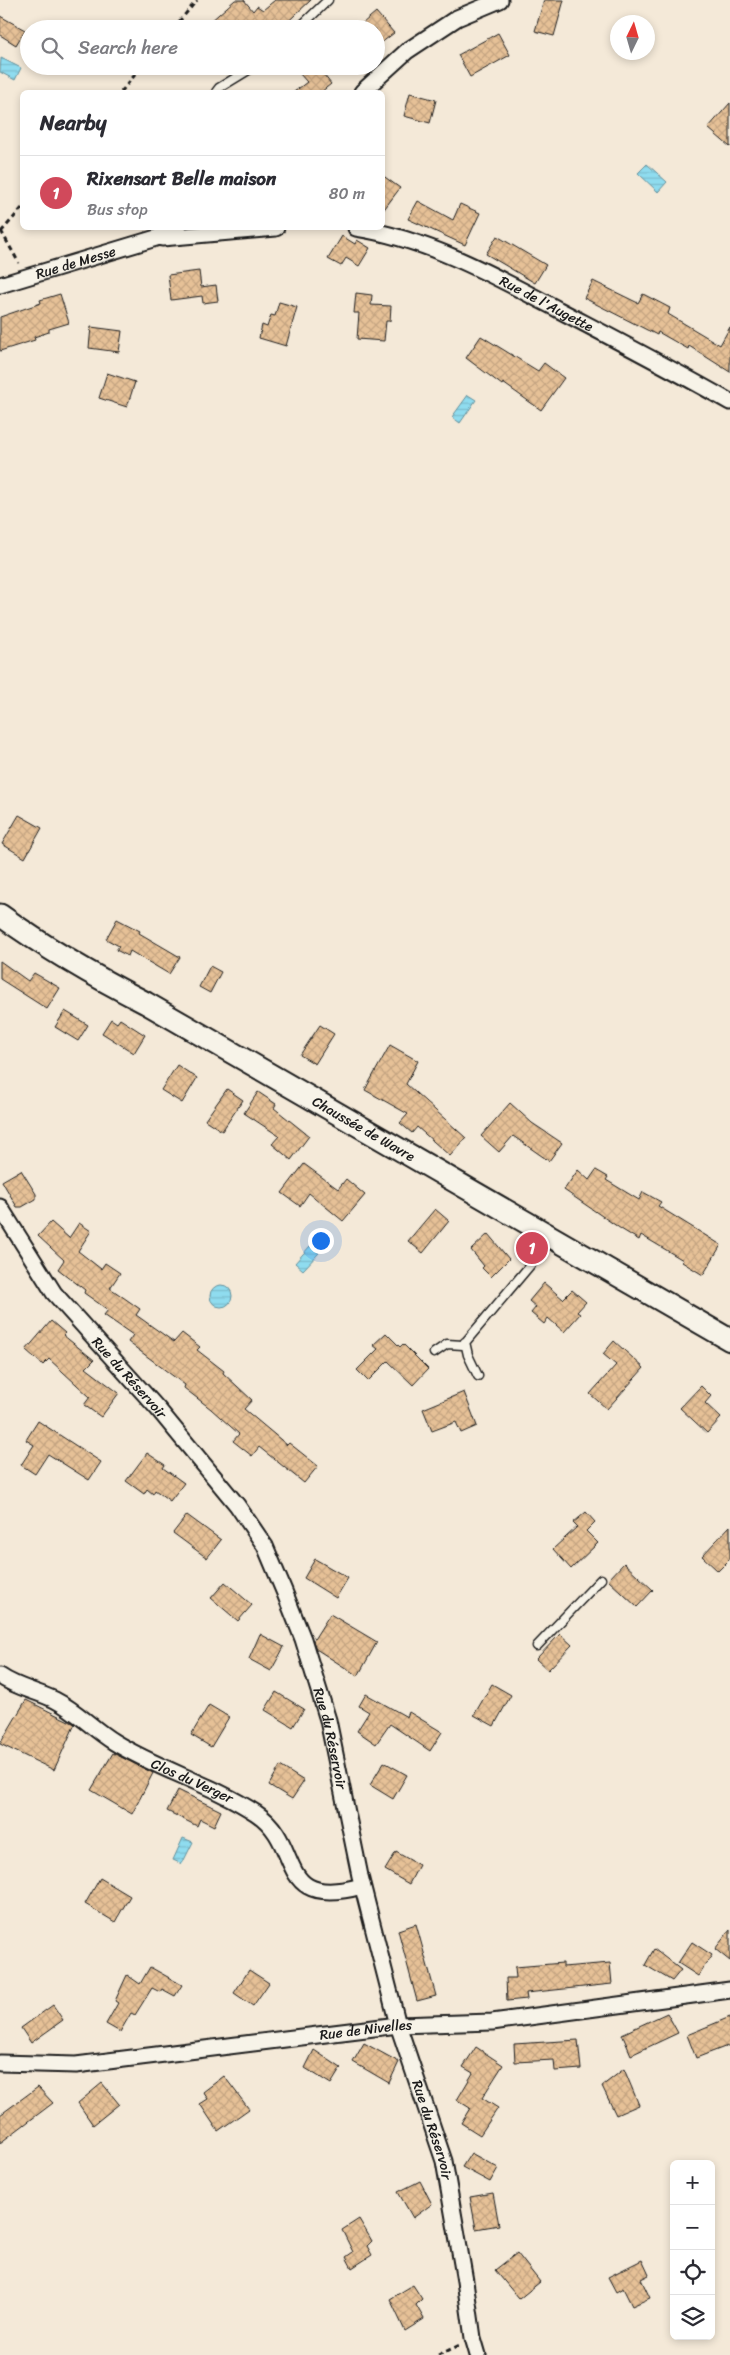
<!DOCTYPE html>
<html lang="en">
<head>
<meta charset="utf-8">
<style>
	body { margin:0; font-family:Sriracha,sans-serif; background:#f2f2f3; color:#2b2b33 }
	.controls { position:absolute; right:15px; bottom:15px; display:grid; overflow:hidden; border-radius:8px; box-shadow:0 2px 8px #0003 }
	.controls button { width:45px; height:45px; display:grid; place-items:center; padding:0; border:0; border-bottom:1px solid #e1e1e2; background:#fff; color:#2b2b33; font:25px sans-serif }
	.compass { position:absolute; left:610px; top:15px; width:45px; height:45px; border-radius:50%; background:#fff; box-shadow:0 2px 8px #0003; rotate:5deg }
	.you { position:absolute; left:320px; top:1240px; width:18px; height:18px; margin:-12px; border:4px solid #fff; border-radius:50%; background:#1a73e8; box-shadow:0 0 0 8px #1a73e833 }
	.badge { display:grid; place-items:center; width:32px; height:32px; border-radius:50%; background:#d1495b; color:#fff; font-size:16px; font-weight:700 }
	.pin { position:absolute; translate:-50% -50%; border:2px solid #fff; box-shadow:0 1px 5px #0006 }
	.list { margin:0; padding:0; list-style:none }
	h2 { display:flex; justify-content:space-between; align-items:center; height:65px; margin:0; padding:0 20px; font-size:21px }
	h2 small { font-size:16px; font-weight:400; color:#7c7c81 }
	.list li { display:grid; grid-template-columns:32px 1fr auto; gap:15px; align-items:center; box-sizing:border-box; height:75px; padding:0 20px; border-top:1px solid #e1e1e2 }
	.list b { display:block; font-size:19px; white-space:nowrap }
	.list p { margin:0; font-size:16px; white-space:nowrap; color:#7c7c81 }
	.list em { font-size:16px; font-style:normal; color:#7c7c81 }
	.icon { flex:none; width:28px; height:28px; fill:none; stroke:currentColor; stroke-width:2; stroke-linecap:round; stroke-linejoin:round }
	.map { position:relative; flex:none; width:730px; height:2355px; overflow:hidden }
	.search { position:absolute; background:#fff; box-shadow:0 2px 8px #0003; left:20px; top:20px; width:365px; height:55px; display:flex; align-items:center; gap:12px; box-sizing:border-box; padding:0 18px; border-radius:28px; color:#7c7c81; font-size:19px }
	.panel { position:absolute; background:#fff; box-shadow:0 2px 8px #0003; left:20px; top:90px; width:365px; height:140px; border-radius:8px }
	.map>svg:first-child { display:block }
</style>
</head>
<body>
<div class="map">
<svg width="730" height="2355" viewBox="0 0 730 2355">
	<defs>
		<pattern id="water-rules" width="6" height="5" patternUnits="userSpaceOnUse" patternTransform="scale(1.25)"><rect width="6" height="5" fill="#8fdcef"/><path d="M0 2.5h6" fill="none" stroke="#7bbccc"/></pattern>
		<pattern id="building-cross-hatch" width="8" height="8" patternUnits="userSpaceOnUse" patternTransform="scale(1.25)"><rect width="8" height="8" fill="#e6c197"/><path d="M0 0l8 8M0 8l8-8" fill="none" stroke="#c5a582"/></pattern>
	</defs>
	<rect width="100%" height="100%" fill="#f4e9d8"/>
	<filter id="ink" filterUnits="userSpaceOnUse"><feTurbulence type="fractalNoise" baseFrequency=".02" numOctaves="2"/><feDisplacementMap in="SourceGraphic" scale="10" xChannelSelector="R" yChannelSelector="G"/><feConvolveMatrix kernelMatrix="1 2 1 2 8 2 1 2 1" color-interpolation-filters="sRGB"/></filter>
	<g filter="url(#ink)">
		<path fill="url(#water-rules)" stroke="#618f9b" d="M 1,58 L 21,68 L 15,80 L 0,72 Z
			M 647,164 L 667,182 L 658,192 L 638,173 Z
			M 468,395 L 476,400 L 460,423 L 452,417 Z
			M 310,1246 L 319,1253 L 303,1270 L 295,1263 Z
			M210 1296a11 11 0 1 1 22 0a11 11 0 1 1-22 0Z
			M 183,1838 L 193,1842 L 182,1864 L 173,1860 Z"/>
		<path fill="url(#building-cross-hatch)" stroke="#1c1c1c" d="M 235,0 L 244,0 L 253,11 L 257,6 L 263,10 L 275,0 L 311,0 L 280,29 L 202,29 Z
			M 544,0 L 564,0 L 554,36 L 535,31 Z
			M 376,12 L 394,33 L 376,47 L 376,29 L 356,29 Z
			M 0,16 L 25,30 L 16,45 L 0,35 Z
			M 498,33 L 510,55 L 470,77 L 458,55 Z
			M 308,66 L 317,66 L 331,84 L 321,92 L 294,92 L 307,82 L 299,73 Z
			M 410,93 L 436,100 L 430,123 L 404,116 Z
			M 730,103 L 730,147 L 708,128 Z
			M 382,175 L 400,188 L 382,212 Z
			M 418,201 L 453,220 L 460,204 L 480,213 L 465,245 L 408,219 Z
			M 342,236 L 355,244 L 357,240 L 370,248 L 359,266 L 346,258 L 341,266 L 328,259 Z
			M 497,236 L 546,265 L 535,283 L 486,254 Z
			M 199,271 L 201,287 L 216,285 L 218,301 L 203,303 L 202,296 L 171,300 L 168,275 Z
			M 593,281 L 638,303 L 643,294 L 670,308 L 668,314 L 720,345 L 730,327 L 730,372 L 689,346 L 688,349 L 658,332 L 657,335 L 584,298 Z
			M 356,293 L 372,295 L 371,305 L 391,306 L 390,321 L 386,321 L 384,341 L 357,339 L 359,313 L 354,313 Z
			M 60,294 L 69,323 L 49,329 L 49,332 L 34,337 L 35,340 L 0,351 L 0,317 L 41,303 L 40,300 Z
			M 279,302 L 297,307 L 286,346 L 259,338 L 262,325 L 267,327 L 271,315 L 275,316 Z
			M 91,327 L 122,331 L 119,352 L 89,348 Z
			M 481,336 L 538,371 L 544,363 L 564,378 L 541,410 L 503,383 L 502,385 L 466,358 Z
			M 107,373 L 135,382 L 127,407 L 99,398 Z
			M 19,815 L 42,828 L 25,858 L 2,844 Z
			M 117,919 L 140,931 L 139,933 L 180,957 L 169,974 L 130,951 L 128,956 L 116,950 L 119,946 L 106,939 Z
			M 0,961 L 28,981 L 34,973 L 60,988 L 47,1009 L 0,979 Z
			M 210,966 L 221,972 L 210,993 L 199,987 Z
			M 65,1011 L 88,1025 L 78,1041 L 55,1027 Z
			M 111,1019 L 117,1023 L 120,1019 L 145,1035 L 134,1053 L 102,1033 Z
			M 320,1025 L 334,1034 L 315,1064 L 300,1055 Z
			M 390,1045 L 418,1061 L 406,1084 L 466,1138 L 450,1156 L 417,1127 L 412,1133 L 400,1123 L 408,1114 L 365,1090 Z
			M 177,1065 L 197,1078 L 182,1103 L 161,1090 Z
			M 227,1089 L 243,1100 L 222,1131 L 205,1120 Z
			M 258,1092 L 276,1104 L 274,1108 L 309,1136 L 291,1160 L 272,1144 L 279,1136 L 244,1113 Z
			M 510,1103 L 532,1123 L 562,1143 L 549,1161 L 513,1136 L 499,1152 L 481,1136 Z
			M 304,1164 L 338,1189 L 346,1179 L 365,1195 L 343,1221 L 309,1193 L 300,1206 L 282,1193 Z
			M 21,1170 L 36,1194 L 36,1199 L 22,1207 L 17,1207 L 2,1181 Z
			M 578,1170 L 589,1180 L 596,1170 L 608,1177 L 606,1180 L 639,1200 L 643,1192 L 661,1202 L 658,1206 L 721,1245 L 703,1275 L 682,1262 L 683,1260 L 641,1235 L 639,1240 L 621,1229 L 564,1190 Z
			M 435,1209 L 449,1221 L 423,1253 L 408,1241 Z
			M 51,1222 L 69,1238 L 79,1223 L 91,1231 L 78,1251 L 101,1269 L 105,1263 L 120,1273 L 110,1288 L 140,1309 L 136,1315 L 174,1342 L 182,1333 L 200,1347 L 197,1350 L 224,1371 L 223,1373 L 252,1400 L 244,1409 L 287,1445 L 289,1443 L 318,1466 L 304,1483 L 259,1447 L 252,1456 L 233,1441 L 239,1434 L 211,1409 L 184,1388 L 185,1385 L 128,1342 L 133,1335 L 104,1315 L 108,1310 L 84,1293 L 85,1290 L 58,1269 L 64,1260 L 38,1236 Z
			M 488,1234 L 509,1259 L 491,1277 L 482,1268 L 484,1266 L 471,1250 Z
			M 544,1283 L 563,1299 L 572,1290 L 586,1302 L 577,1312 L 580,1314 L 564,1332 L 548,1318 L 544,1324 L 531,1313 L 536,1307 L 529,1301 Z
			M 51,1321 L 65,1333 L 63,1335 L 94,1360 L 86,1368 L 119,1393 L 101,1417 L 84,1405 L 90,1397 L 49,1359 L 43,1365 L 26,1350 Z
			M 386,1333 L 400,1347 L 403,1344 L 428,1369 L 413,1385 L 388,1361 L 368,1381 L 357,1370 L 378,1349 L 373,1345 Z
			M 614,1341 L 644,1368 L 607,1409 L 590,1394 L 616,1365 L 603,1354 Z
			M 701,1386 L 711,1396 L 705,1403 L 721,1418 L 707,1433 L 680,1408 Z
			M 464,1392 L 477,1426 L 461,1433 L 456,1422 L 432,1431 L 423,1409 Z
			M 38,1421 L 101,1462 L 89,1480 L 48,1454 L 35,1474 L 21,1465 L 34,1445 L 26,1440 Z
			M 147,1453 L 165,1465 L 163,1468 L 184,1483 L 170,1501 L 155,1490 L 153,1494 L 147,1489 L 144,1494 L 126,1481 Z
			M 586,1512 L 595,1522 L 586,1531 L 598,1543 L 571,1569 L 553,1549 L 577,1527 L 573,1523 Z
			M 187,1515 L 221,1540 L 207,1558 L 173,1533 Z
			M 730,1526 L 730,1559 L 718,1571 L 702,1556 Z
			M 315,1559 L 348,1578 L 336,1598 L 304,1578 Z
			M 624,1563 L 653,1590 L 637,1607 L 608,1580 Z
			M 225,1582 L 252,1605 L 238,1621 L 211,1598 Z
			M 330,1614 L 377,1642 L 358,1676 L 316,1649 L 313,1641 Z
			M 260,1634 L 284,1647 L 271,1671 L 249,1659 Z
			M 560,1634 L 572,1645 L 548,1670 L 536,1659 Z
			M 492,1684 L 511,1695 L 494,1726 L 474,1715 Z
			M 276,1692 L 304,1709 L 293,1727 L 265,1710 Z
			M 366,1694 L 407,1717 L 409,1712 L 442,1732 L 430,1751 L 390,1724 L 376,1744 L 357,1731 L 369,1712 L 359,1706 Z
			M 26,1700 L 75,1724 L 54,1770 L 0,1744 Z
			M 209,1705 L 229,1717 L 211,1747 L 191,1735 Z
			M 113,1753 L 153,1773 L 132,1814 L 91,1790 Z
			M 384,1762 L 407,1775 L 393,1799 L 370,1785 Z
			M 280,1766 L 304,1781 L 292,1799 L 269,1785 Z
			M 178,1790 L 221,1811 L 214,1826 L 200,1819 L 197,1826 L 167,1811 Z
			M 396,1852 L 419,1865 L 409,1884 L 385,1870 Z
			M 100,1878 L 130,1896 L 115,1922 L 85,1904 Z
			M 416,1924 L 436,1996 L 417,2001 L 398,1930 Z
			M 730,1930 L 730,1961 L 715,1949 Z
			M 692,1942 L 712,1955 L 698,1976 L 678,1963 Z
			M 654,1949 L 681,1970 L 672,1981 L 645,1965 Z
			M 563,1963 L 563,1967 L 610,1963 L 612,1984 L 526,1993 L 527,1999 L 507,2001 L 506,1978 L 516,1978 L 515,1967 Z
			M 150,1967 L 182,1985 L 175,1996 L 162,1989 L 160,1992 L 152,1988 L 135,2015 L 131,2013 L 120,2032 L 106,2024 L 118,2003 L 115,2001 L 127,1975 L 140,1984 Z
			M 249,1970 L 269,1983 L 253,2006 L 234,1993 Z
			M 53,2005 L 63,2020 L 31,2043 L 21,2028 Z
			M 667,2013 L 678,2033 L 631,2055 L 622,2034 Z
			M 730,2017 L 730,2045 L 696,2058 L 687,2035 Z
			M 578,2040 L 581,2069 L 555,2071 L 554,2060 L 515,2062 L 514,2044 Z
			M 364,2043 L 399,2062 L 389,2083 L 353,2062 Z
			M 476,2047 L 503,2065 L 482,2098 L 498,2108 L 480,2135 L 461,2123 L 470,2108 L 457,2100 L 473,2073 L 463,2067 Z
			M 314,2050 L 341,2068 L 331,2084 L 305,2068 Z
			M 624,2069 L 639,2105 L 616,2115 L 602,2086 Z
			M 224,2076 L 249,2109 L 218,2131 L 200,2104 L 208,2099 L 203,2092 Z
			M 102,2083 L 119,2104 L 93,2125 L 78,2103 Z
			M 38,2087 L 53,2103 L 0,2143 L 0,2115 Z
			M 471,2153 L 498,2168 L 490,2182 L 462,2167 Z
			M 420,2181 L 432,2204 L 413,2218 L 398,2192 Z
			M 493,2193 L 499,2225 L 476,2229 L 470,2197 Z
			M 359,2219 L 372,2241 L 367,2246 L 372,2255 L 352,2268 L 346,2257 L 353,2252 L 342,2230 Z
			M 517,2253 L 540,2282 L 519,2299 L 495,2270 Z
			M 642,2260 L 649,2275 L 641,2279 L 650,2298 L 632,2306 L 623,2288 L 616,2292 L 608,2277 Z
			M 413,2285 L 422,2299 L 416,2305 L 424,2319 L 405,2331 L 390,2299 Z"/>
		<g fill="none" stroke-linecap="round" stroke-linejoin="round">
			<defs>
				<path id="lane" d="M 298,29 L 328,0
					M 216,92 L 219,88 L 255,66
					M 465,1342 L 468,1355 L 478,1376
					M 434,1353 L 447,1344 L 463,1345 L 553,1238
					M 537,1646 L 601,1579"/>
				<g id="street">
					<path d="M 362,92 L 407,51 L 457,18 L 500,0"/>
					<path id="s1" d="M 356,228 C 428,239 495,276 559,310 C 616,340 674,370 730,402"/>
					<path d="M 162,238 L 276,228"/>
					<path id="s2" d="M 0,285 L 156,238 L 177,228"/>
					<path id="s3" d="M 0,1207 L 54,1293 L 158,1409 L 237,1505 L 265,1546 L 284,1591 L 303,1639 L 328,1720 L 360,1876 L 398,2025 L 444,2161 L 465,2281 L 473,2338 L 478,2355"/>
					<path id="s4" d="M 0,1676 C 17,1688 37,1691 55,1700 C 77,1711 94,1730 114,1742 C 159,1770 212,1784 256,1813 C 305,1845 273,1910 362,1886"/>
					<path id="s5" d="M 0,2063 L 76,2065 L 398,2025 L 492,2022 L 730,1990"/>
				</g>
				<g id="secondary">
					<path id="s6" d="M 0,915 C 47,949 95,977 146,1003 L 730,1340"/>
				</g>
			</defs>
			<use href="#lane" stroke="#1c1c1c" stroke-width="11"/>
			<use href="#street" stroke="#1c1c1c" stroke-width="19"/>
			<use href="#secondary" stroke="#1c1c1c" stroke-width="25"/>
			<path stroke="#1c1c1c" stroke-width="3" stroke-dasharray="5 4" stroke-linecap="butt" d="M 173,29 L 197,0
				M 121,92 L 142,66
				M 1,231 L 19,263
				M 1,232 L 22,208
				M 438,2355 L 460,2345"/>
			<use href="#lane" stroke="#f7f3e8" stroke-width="8"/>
			<use href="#street" stroke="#f7f3e8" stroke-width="15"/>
			<use href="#secondary" stroke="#f7f3e8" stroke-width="21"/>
		</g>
	</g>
	<g text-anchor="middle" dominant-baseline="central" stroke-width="4" stroke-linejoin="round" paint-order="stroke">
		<g font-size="14" fill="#1c1c1c" stroke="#f7f3e8">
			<text stroke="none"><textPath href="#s2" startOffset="79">Rue de Messe</textPath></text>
			<text stroke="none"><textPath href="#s1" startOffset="206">Rue de l'Augette</textPath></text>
			<text stroke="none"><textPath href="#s6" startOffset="422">Chaussée de Wavre</textPath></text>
			<text stroke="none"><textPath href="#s3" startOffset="215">Rue du Réservoir</textPath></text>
			<text stroke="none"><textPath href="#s3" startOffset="635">Rue du Réservoir</textPath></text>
			<text stroke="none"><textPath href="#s4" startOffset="220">Clos du Verger</textPath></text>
			<text stroke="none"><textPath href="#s5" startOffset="368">Rue de Nivelles</textPath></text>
			<text stroke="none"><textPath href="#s3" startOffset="1040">Rue du Réservoir</textPath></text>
		</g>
	</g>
</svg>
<div class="controls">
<button>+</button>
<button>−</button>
<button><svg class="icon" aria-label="locate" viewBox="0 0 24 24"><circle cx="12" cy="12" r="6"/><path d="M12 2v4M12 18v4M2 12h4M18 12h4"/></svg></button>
<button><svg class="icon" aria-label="layers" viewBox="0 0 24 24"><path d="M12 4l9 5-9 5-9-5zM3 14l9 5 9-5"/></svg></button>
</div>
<svg class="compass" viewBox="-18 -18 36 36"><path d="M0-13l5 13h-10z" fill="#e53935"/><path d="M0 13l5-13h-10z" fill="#7c7c81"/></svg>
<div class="you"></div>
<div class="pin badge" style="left:532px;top:1248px">1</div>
<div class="search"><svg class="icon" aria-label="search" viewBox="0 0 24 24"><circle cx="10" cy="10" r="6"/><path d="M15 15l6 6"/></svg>Search here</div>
<section class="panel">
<h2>Nearby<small></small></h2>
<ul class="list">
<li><span class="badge">1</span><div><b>Rixensart Belle maison</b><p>Bus stop</p></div><em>80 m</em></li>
</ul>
</section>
</div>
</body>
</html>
